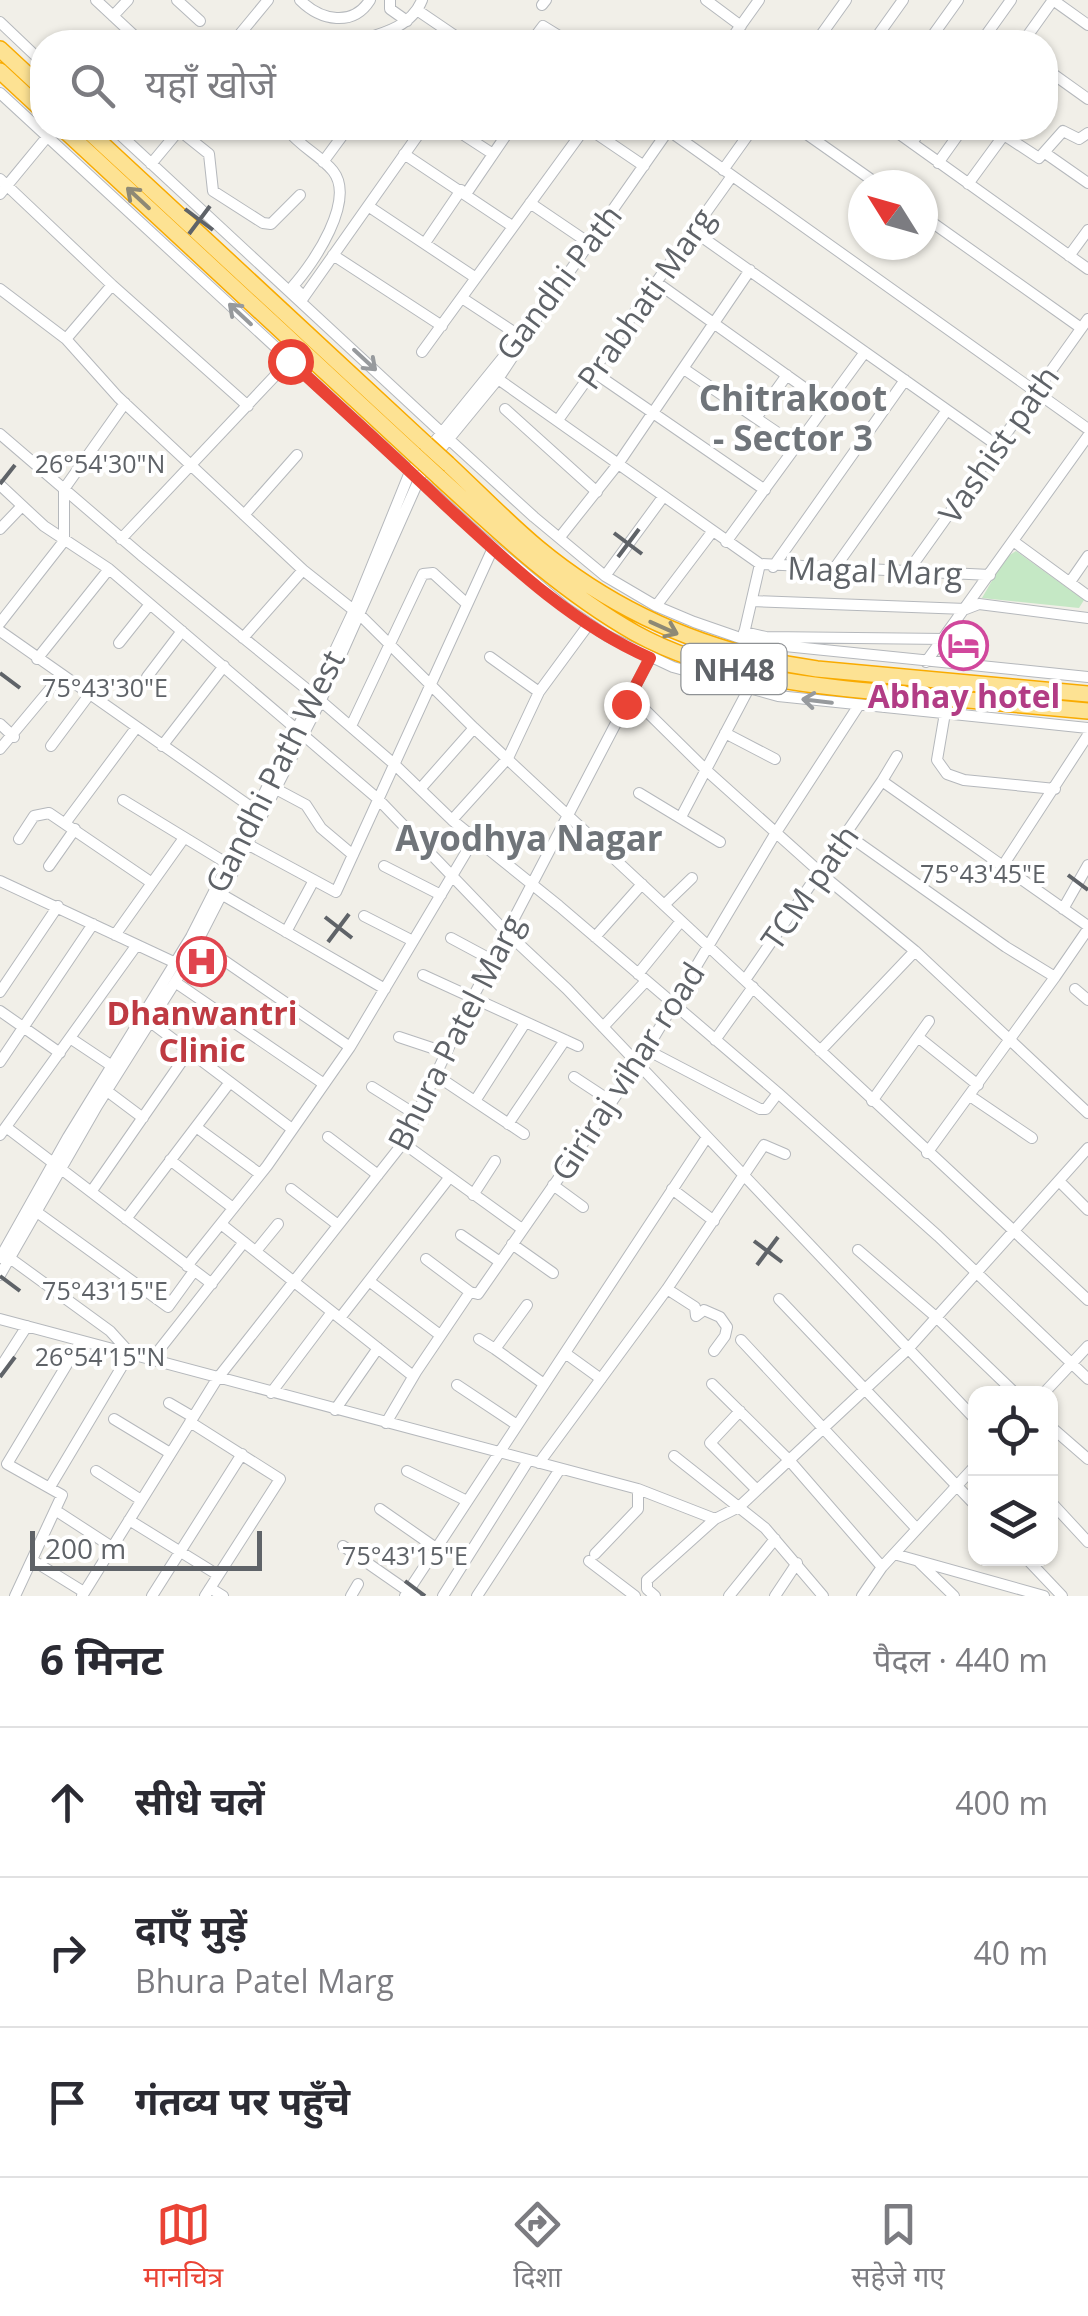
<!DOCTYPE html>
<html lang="hi">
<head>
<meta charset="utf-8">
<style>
	body { margin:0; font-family:"Open Sans","Noto Sans Devanagari",sans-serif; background:#f2f2f3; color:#2b2b33 }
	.controls { position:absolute; right:30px; bottom:30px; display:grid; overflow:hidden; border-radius:20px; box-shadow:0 2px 8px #0004 }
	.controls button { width:90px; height:90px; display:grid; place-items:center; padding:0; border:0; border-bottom:2px solid #e1e1e2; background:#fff; color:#2b2b33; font:50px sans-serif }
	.compass { position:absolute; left:848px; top:170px; width:90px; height:90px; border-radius:50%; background:#fff; box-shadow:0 2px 8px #0004; rotate:307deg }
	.scale { position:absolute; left:30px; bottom:25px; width:232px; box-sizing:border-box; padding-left:10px; border:5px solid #5f6368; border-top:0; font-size:28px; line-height:35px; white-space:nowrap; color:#5f6368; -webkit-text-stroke:8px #fff; paint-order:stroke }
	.stop { position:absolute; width:30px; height:30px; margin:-22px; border:8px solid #ea4335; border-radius:50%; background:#fff }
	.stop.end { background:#ea4335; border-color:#fff; box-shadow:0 2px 10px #0008 }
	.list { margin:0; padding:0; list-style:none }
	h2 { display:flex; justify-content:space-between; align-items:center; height:130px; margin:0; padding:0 40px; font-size:42px }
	h2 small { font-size:32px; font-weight:400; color:#7c7c81 }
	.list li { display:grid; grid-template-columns:65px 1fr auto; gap:30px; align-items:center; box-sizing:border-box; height:150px; padding:0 40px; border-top:2px solid #e1e1e2 }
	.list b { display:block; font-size:38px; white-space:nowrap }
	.list p { margin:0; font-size:32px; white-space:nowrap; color:#7c7c81 }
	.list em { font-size:32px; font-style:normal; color:#7c7c81 }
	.icon { flex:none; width:55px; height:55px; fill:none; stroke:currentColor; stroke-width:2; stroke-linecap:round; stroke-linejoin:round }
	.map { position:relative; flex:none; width:1088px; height:1596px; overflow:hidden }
	.search { position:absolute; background:#fff; box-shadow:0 2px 8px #0004; left:30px; right:30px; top:30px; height:110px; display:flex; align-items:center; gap:25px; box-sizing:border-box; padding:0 35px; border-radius:40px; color:#7c7c81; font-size:38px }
	.sheet { height:580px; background:#fff }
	nav { display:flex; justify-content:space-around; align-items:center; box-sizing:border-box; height:140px; border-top:2px solid #e1e1e2; background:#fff; font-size:28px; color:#7c7c81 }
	nav a { display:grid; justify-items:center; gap:5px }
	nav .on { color:#ea4335 }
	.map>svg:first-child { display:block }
</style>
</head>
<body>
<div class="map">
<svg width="1088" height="1596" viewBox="0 0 1088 1596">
	<rect width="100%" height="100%" fill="#f1efe8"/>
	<path fill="#c5e8c5" d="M 1016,551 L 1084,600 L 1079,608 L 982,598 L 1005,558 Z"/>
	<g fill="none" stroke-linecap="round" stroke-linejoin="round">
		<defs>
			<path id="minor" d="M 96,0 L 141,42
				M 177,0 L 200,21
				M 300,0 C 321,21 353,27 370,0
				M 390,0 L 390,9 L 407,21
				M 706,0 L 741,26
				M 542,5 L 546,0
				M 417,10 L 464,42
				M 113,16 L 128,0
				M 0,22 L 42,62
				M 240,34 L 268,0
				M 193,42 L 194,41
				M 234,42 L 240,34 L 265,42
				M 354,42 C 380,34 411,28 422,0
				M 531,42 L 543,26 L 569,42
				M 729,42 L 759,0
				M 816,42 L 846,0
				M 873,42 L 903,0
				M 928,42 L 958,0
				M 981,42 L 1011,0
				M 1023,42 L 1053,0 L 1088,25
				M 1046,69 L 1088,99
				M 0,93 L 477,533 L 566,608 L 607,636 L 673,667 L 778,696 L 1088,728
				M 113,128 L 442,433 L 534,517 L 605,576 L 656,606 L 694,622 L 743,639 L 775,645 L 1088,677
				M 286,128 C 300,147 320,155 333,171 C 356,200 314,263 293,286 L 300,293
				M 453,128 L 493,154
				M 588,128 L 644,166
				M 798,128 L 879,185
				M 891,128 L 1088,269
				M 179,130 L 209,154 L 213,191 L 263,223 L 271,224 L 300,195
				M 668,130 L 1088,429
				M 1004,135 L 1039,158 L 1063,131 L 1079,139 L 1088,133
				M 127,140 L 138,128
				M 912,143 L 922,128
				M 1045,153 L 1088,183
				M 404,154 L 512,226
				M 323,162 L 348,128
				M 938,163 L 963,128
				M 151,164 L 181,128
				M 723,170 L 753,128
				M 0,179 L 112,285
				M 968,184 L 1009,128
				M 0,194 L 47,137
				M 466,194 L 511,128
				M 530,203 L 589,243
				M 368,206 L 476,278
				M 923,216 L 1081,328
				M 692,230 L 998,446
				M 425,243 L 461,190
				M 333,255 L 442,326
				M 1069,256 L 1088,230
				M 656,282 L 827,404
				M 0,289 L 66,339 L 118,397 L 303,570 L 361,616 L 474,728 L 1088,1300
				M 462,298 L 523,338
				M 301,301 L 423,128
				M 66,339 L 112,285 L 248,406
				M 422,352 L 585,128
				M 684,369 L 797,446
				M 592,371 L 765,490
				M 498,379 L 760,564 L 990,575
				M 505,409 L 597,492
				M 756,418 L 787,375
				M 558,420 L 732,176
				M 0,434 L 141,555 L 314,695 L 394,764 L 452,820 L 559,906 L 778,1093 L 938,1236 L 1088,1379
				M 434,457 L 498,379 L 521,344
				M 0,485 L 44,526 L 109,569 L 378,799 L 506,932 L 567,989 L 976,1420
				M 244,515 L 297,455
				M 0,529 L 22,506
				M 560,537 L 618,464 L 750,270
				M 121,539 L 289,361
				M 1013,541 L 1088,596
				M 726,542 L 865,352
				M 773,567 L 905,380
				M 834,569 L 947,410
				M 909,570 L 1088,319
				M 605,576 L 663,497
				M 1070,582 L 1088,556
				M 752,601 L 966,609 L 979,604 L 1088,618
				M 656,606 L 712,532
				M 0,623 L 64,541 L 64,489 L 125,403
				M 0,631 L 261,814
				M 744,632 L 766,637 L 946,639
				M 243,638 L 303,570
				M 743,638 L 760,564
				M 119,643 L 150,604
				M 490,657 L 539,692
				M 37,659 L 109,569
				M 926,662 L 1088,436
				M 147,677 L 182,631
				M 631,696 L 706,770 L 831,882 L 915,951 L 1088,1113
				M 945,713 L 937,760 L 947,774 L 964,780 L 1055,789
				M 0,724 L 14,737
				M 351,726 L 423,574 L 433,573 L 467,604
				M 725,733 L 775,759
				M 51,746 L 89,695
				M 162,746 L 224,666
				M 0,749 L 61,676
				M 882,781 L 897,756
				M 421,788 L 474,728
				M 276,789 L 306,805 L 321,828 L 353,855
				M 639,793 L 720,842
				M 123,800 L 228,864
				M 681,817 L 748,690
				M 452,820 L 508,758 L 539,692 L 589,624
				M 66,822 L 136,728
				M 846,834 L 1006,947 L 1055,977 L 927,1153
				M 19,839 L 34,816 L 49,813 L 152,883
				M 247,844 L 336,892 L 493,548
				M 49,866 L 75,829
				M 384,866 L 441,895
				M 1002,867 L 1088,735
				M 0,881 L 180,965
				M 221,894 L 385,989
				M 664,905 L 692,878
				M 1063,909 L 1088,865
				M 364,916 L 413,941
				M 286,932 L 314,880
				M 115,935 L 184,838
				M 595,937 L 642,884
				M 451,938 L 492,960
				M 197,942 L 350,1047
				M 638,974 L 681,921
				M 423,975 L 578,1046
				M 1055,977 L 1088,929
				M 745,980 L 882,781 L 1088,926
				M 175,982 L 324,1084
				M 1075,989 L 1088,1000
				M 0,992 L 58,906
				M 0,1011 L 60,1053
				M 149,1021 L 292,1129
				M 603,1027 L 646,981
				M 399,1037 L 447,1053
				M 918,1037 L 978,1085
				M 70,1038 L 112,1066
				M 715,1040 L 753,987
				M 647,1050 L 760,1109 L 766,1109 L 778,1093
				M 820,1051 L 915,951
				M 0,1062 L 93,924
				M 437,1076 L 524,1134
				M 574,1077 L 612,1102
				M 372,1087 L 418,1116
				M 107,1091 L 143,1118
				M 970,1096 L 1032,1138
				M 475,1101 L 525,1023
				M 872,1101 L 929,1021
				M 508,1124 L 565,1040
				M 6,1127 L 212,1284
				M 196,1127 L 260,1174
				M 0,1135 L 136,946
				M 328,1137 L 378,1175
				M 403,1143 L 522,1229
				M 170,1160 L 233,1208
				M 1059,1181 L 1088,1210
				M 553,1185 L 583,1207
				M 291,1189 L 338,1225
				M 672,1189 L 714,1221
				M 91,1192 L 189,1051
				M 473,1195 L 495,1161
				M 34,1210 L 168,1307 L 194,1271
				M 126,1219 L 230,1082
				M 221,1224 L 413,1376
				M 461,1235 L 500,1262
				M 512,1244 L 553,1273
				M 858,1250 L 936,1317 L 1016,1394
				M 256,1251 L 278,1224
				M 7,1256 L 110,1331 L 130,1353 L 50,1487
				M 0,1258 L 68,1137 L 191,937 L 314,695 L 354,610 L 410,472 L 509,350 L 523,338 L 670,128
				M 426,1259 L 470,1292
				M 187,1266 L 267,1166 L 350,1047 L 474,839
				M 0,1275 L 97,1106 L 184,968 L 321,700 L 421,475
				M 369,1281 L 440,1335
				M 667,1289 L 695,1307 L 696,1316 L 704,1310 L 720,1317 L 727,1327 L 725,1336 L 714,1351
				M 779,1299 L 976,1506
				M 527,1305 L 495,1349 L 544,1384
				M 340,1318 L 449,1178
				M 0,1319 L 638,1489
				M 479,1339 L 495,1349
				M 741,1340 L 917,1529
				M 565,1353 L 601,1379
				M 152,1359 L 244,1242
				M 0,1368 L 27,1326
				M 712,1384 L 789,1460 L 882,1567
				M 457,1385 L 517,1425
				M 271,1393 L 332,1312
				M 1043,1394 L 1088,1346
				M 169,1403 L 193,1417
				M 335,1410 L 378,1348
				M 740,1411 L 710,1443 L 757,1490
				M 114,1419 L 170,1453
				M 190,1422 L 280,1479 L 205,1596
				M 386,1423 L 416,1372 L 470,1292 L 478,1294 L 638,1064 L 775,834 L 859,705
				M 1050,1426 L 1088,1459
				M 674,1456 L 765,1528 L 823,1596
				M 539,1463 L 667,1289 L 764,1145 L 785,1154
				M 96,1471 L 141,1500
				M 407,1471 L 467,1501
				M 1050,1501 L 1088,1542
				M 380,1509 L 436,1548
				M 55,1510 L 112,1547
				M 129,1520 L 218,1575
				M 343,1546 L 415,1596
				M 595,1554 L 638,1509 L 638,1489 L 715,1519
				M 894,1554 L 1044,1596
				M 1026,1558 L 1062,1596
				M 32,1560 L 84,1592
				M 589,1561 L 635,1596
				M 919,1562 L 954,1596
				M 210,1588 L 223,1596
				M 15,1596 L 62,1495 L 7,1464 L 81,1341
				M 82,1596 L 217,1379 L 403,1143 L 472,999 L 650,658
				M 152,1596 L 242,1454
				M 351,1596 L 358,1584
				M 405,1596 L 707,1137
				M 443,1596 L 528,1461
				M 477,1596 L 560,1469
				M 655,1596 L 647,1589 L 647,1580 L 715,1519 L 739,1507 L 908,1349 L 1088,1148
				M 729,1596 L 775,1539
				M 775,1596 L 797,1563
				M 862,1596 L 882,1567 L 976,1465"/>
			<path id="highway" d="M 0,49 L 42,88
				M 0,71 L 42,110
				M 62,128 L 414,454
				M 85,128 L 426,444
				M 448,464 C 478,492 507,522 538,548 C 620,616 712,654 817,669 L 1088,694
				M 439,477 C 501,534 561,591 635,633 C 718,679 821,687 914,695 C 972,700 1030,706 1088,711"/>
		</defs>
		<use href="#minor" stroke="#b5b8bc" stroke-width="12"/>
		<use href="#highway" stroke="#f9ab00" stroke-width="18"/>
		<use href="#minor" stroke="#fff" stroke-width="10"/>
		<use href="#highway" stroke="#fde293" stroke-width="15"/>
		<defs>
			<path id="highway-bridge" d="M 426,444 L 448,464
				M 414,454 L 439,477"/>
		</defs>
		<use href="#highway-bridge" stroke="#f9ab00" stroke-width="18" stroke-linecap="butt"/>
		<use href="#highway-bridge" stroke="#fde293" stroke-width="15"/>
	</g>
	<defs><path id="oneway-shaft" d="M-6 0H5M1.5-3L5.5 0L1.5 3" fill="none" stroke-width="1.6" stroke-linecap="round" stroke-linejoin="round" transform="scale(2.5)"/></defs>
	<g stroke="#8e8975">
		<use href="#oneway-shaft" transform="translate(138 198) rotate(-137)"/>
		<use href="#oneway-shaft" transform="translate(664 628) rotate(24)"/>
	</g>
	<g stroke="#979a9d">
		<use href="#oneway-shaft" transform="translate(240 314) rotate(-137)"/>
		<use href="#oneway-shaft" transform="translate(365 360) rotate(43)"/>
		<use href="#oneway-shaft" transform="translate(817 701) rotate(-173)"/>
	</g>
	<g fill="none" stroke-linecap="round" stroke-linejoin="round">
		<path stroke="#ea4335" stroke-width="12" d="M 290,361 C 341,408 392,454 442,502 C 505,560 571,624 650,658 L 626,704"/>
	</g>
	<path fill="none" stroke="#5f6368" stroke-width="4" d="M 185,209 L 213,230M 189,234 L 210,206M 0,484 L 15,465M 614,533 L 642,554M 618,557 L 639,529M 0,673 L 20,688M 1068,875 L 1088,890M 325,917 L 352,938M 328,942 L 349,914M 754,1241 L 782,1262M 757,1265 L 778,1237M 0,1276 L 20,1291M 0,1377 L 15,1357M 405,1581 L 425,1596"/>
	<defs>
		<symbol id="hotel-ring" viewBox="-11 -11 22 22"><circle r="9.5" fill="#fff" stroke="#d1479c" stroke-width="1.5"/><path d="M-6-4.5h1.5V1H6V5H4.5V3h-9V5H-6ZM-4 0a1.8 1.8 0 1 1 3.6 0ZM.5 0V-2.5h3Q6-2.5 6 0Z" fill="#d1479c"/></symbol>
		<symbol id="hospital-ring" viewBox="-11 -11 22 22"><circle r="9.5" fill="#fff" stroke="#e0444e" stroke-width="1.5"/><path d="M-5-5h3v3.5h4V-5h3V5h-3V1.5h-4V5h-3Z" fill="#e0444e"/></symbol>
	</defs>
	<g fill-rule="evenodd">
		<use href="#hotel-ring" x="936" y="618" width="55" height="55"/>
		<use href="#hospital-ring" x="174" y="934" width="55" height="55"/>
	</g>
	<g text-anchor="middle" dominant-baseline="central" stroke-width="8" stroke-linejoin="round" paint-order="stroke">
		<rect fill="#fff" stroke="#8f9295" stroke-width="2.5" x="681.5" y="644" width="105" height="50" rx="8"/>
		<g font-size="30" font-weight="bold" fill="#5f6368">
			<text x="734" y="669">NH48</text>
		</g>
		<g font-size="32" fill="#5f6368" stroke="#fff">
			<text transform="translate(558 282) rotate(-53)">Gandhi Path</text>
			<text transform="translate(645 298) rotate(-55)">Prabhati Marg</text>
			<text transform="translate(998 444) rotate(-55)">Vashist path</text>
			<text transform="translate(875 570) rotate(2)">Magal Marg</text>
			<text transform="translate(274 771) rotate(-63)">Gandhi Path West</text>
			<text transform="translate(809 887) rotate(-55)">TCM path</text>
			<text transform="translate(455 1032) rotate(-63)">Bhura Patel Marg</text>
			<text transform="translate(627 1071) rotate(-57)">Giriraj vihar road</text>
		</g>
		<g font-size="32" font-weight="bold" fill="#b23c85" stroke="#fff">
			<text x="964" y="695">Abhay hotel</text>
		</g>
		<g font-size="32" font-weight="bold" fill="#be3a42" stroke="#fff">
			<text x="202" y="1012">Dhanwantri<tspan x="202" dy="37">Clinic</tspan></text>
		</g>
		<g font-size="35" font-weight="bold" fill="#70757a" stroke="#fff">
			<text x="793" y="397">Chitrakoot<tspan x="793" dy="40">- Sector 3</tspan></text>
			<text x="529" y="837">Ayodhya Nagar</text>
		</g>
	</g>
	<g font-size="25" text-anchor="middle" fill="#5f6368" stroke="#fff" stroke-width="8" stroke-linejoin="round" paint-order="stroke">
		<text x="100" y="473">26°54'30"N</text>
		<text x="105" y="697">75°43'30"E</text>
		<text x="983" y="883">75°43'45"E</text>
		<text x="105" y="1300">75°43'15"E</text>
		<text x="100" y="1366">26°54'15"N</text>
		<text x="405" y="1565">75°43'15"E</text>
	</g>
</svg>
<div class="controls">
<button><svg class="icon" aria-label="locate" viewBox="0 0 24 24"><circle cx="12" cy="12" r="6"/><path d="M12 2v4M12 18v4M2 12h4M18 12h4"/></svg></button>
<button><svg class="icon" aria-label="layers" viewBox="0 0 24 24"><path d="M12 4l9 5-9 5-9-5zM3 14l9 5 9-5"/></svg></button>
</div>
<svg class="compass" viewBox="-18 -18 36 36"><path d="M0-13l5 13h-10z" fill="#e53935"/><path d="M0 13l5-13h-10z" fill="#7c7c81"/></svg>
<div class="scale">200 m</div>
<div class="stop" style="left:290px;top:361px"></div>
<div class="stop end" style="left:626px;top:704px"></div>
<div class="search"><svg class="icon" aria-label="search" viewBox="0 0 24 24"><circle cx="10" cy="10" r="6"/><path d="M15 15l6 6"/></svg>यहाँ खोजें</div>
</div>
<section class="sheet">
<h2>6 मिनट<small>पैदल · 440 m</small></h2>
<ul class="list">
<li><svg class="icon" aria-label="ahead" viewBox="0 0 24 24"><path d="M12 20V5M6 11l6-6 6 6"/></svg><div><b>सीधे चलें</b></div><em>400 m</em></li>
<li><svg class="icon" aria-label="right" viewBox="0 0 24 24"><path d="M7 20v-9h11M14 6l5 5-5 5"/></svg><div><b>दाएँ मुड़ें</b><p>Bhura Patel Marg</p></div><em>40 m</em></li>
<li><svg class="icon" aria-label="arrive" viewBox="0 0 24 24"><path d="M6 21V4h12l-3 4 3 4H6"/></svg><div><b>गंतव्य पर पहुँचे</b></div></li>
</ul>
</section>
<nav>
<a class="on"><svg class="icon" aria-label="map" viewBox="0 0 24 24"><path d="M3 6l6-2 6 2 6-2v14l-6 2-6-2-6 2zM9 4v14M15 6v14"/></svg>मानचित्र</a>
<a><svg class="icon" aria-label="directions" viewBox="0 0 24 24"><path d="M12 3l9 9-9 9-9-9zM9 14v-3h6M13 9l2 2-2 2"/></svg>दिशा</a>
<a><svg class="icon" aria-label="saved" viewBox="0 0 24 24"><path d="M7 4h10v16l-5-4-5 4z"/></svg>सहेजे गए</a>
</nav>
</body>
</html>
